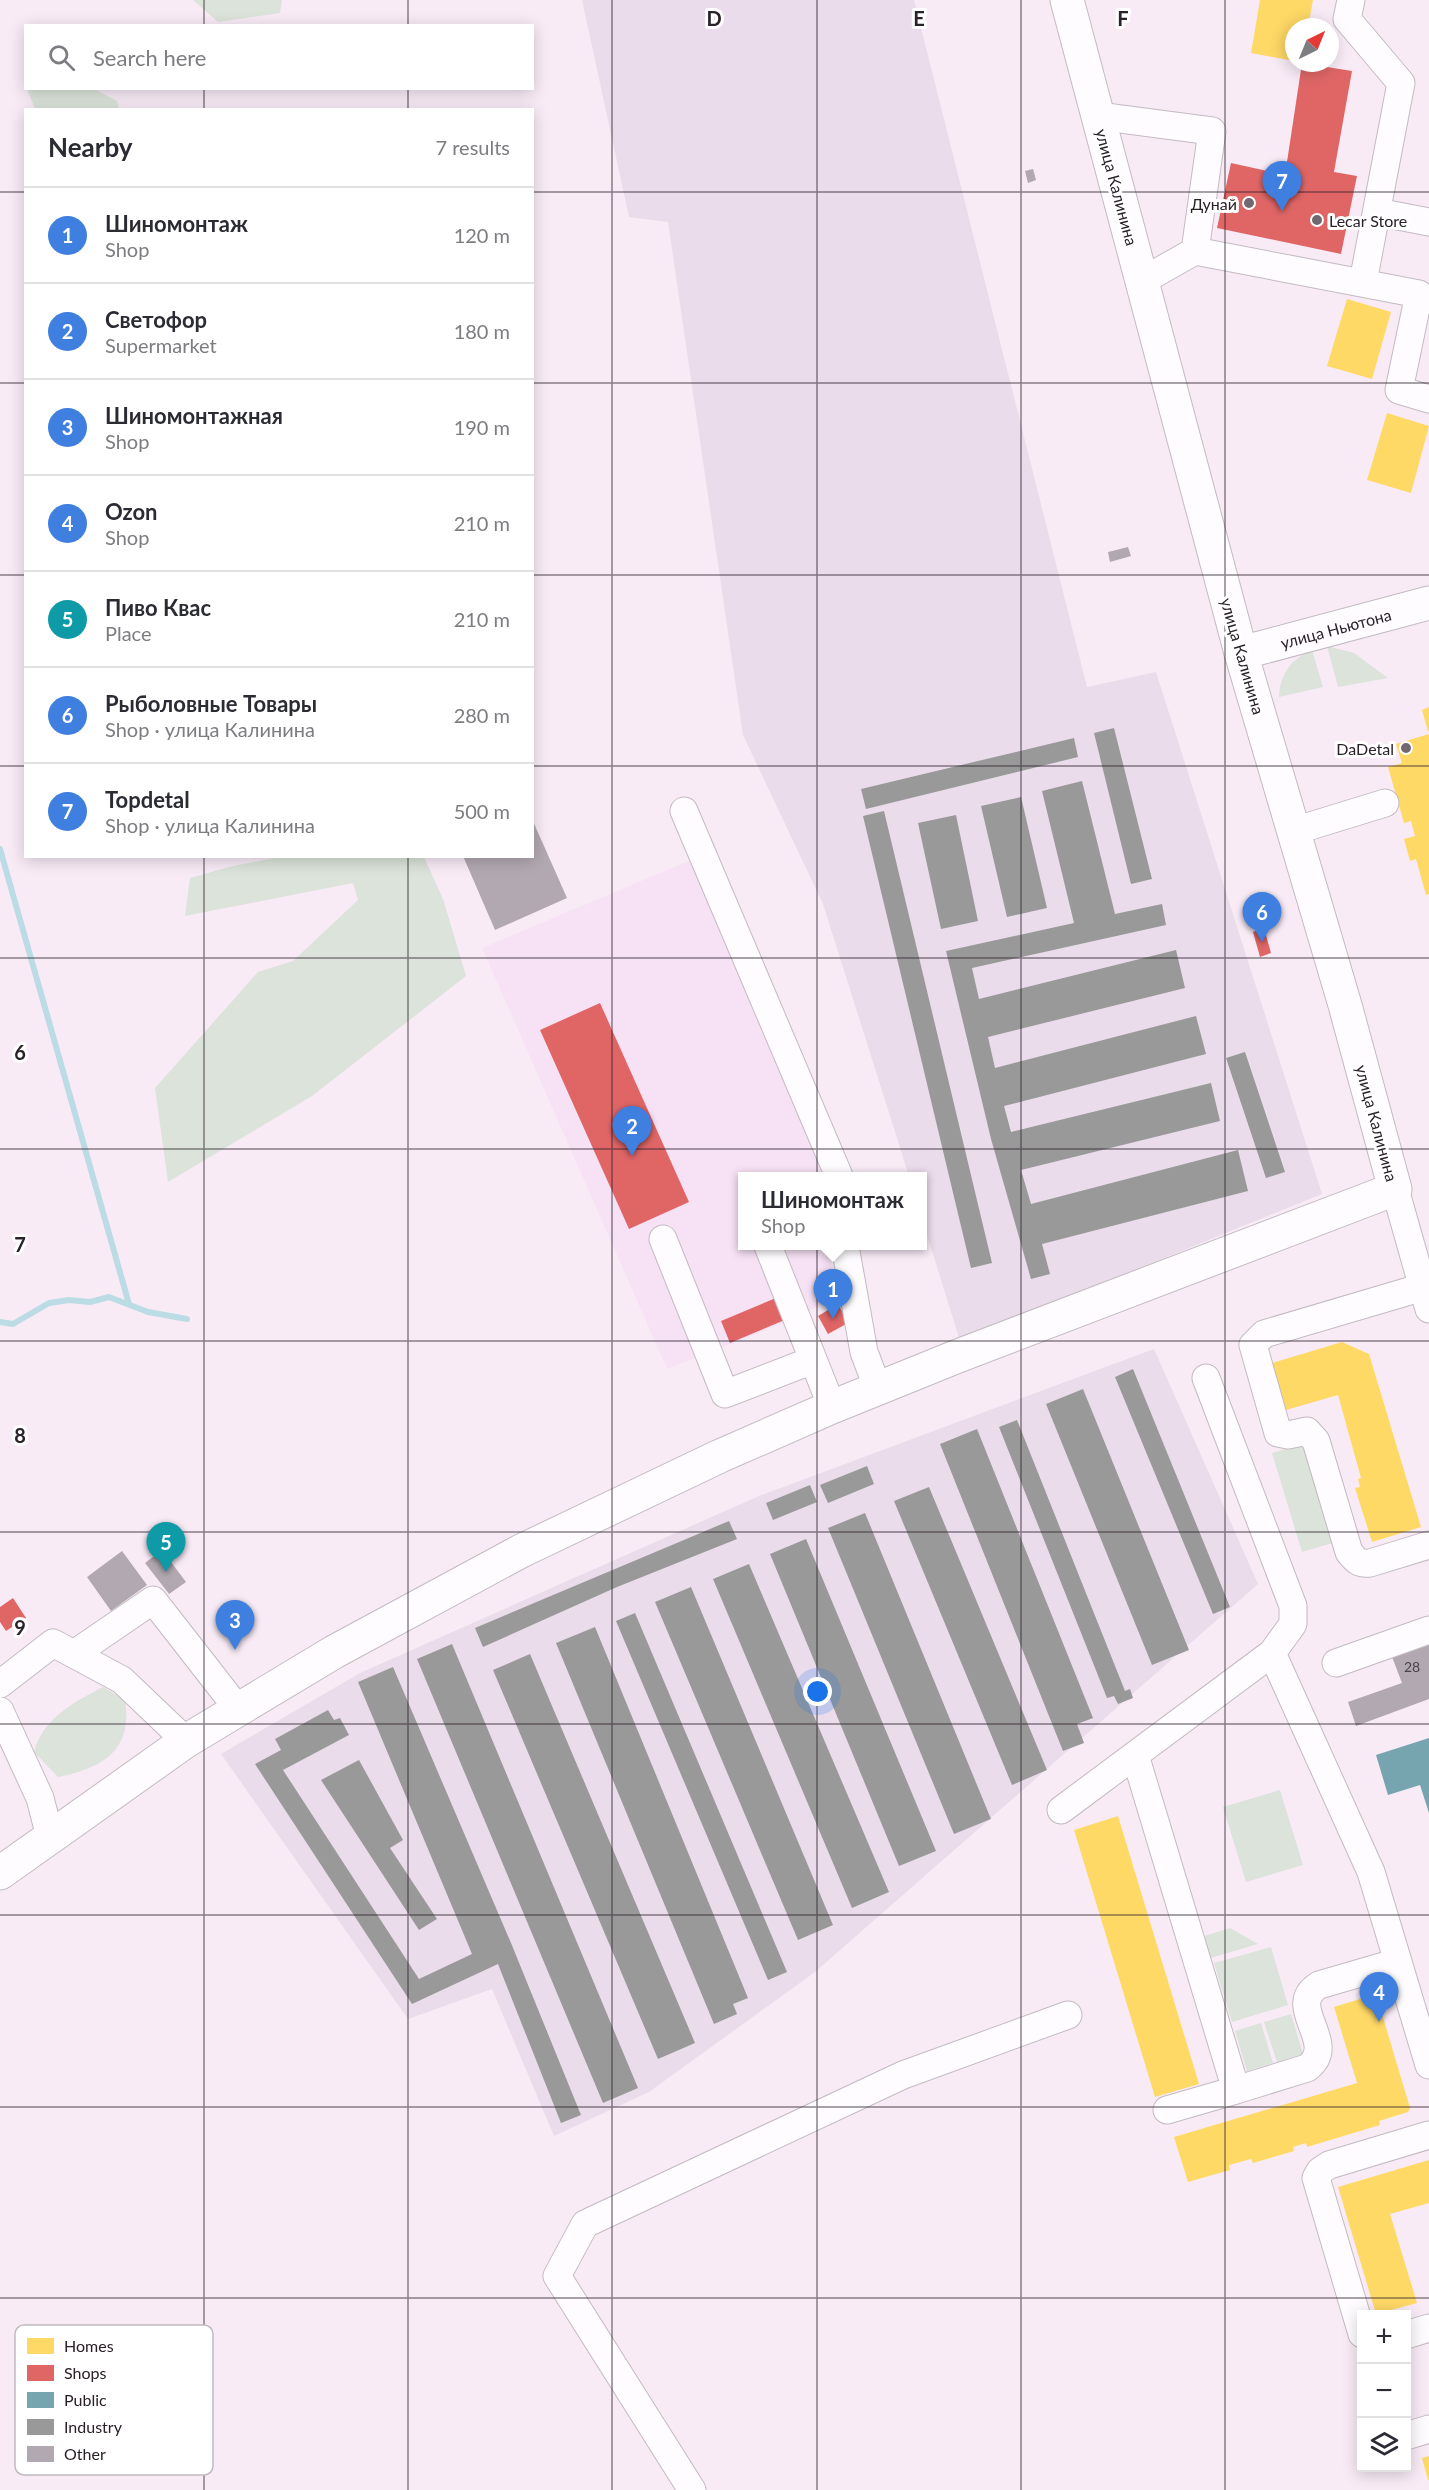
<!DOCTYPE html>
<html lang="en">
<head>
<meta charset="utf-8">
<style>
	body { margin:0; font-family:Lato,sans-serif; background:#f2f2f3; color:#2b2b33 }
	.controls { position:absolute; right:18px; bottom:18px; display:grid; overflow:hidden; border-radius:0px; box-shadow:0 3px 15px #0003 }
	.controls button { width:54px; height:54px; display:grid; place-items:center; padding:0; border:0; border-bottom:2px solid #e1e1e2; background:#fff; color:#2b2b33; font:30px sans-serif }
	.compass { position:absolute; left:1285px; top:18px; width:54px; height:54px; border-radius:50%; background:#fff; box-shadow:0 3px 15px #0003; rotate:43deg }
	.you { position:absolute; left:818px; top:1692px; width:21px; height:21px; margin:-15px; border:4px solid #fff; border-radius:50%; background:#1a73e8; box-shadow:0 0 0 9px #1a73e833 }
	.badge { display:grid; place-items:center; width:39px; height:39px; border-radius:50%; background:#726871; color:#fff; font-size:20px; font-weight:700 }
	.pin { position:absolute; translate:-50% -50px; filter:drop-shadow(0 2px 3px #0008) }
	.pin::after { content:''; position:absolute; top:32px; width:21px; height:18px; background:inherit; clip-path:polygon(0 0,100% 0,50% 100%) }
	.popup { position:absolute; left:738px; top:1172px; width:189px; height:78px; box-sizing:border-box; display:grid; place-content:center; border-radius:0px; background:#fff; filter:drop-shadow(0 2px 4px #0005); font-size:20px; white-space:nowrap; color:#7c7c81 }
	.popup b { font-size:22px; color:#2b2b33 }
	.popup::after { content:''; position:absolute; left:50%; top:100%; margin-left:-12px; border:12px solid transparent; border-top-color:#fff }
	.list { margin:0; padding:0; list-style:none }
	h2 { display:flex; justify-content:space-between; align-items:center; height:78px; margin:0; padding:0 24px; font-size:26px }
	h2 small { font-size:20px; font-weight:400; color:#7c7c81 }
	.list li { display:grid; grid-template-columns:39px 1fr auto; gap:18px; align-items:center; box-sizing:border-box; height:96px; padding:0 24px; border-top:2px solid #e1e1e2 }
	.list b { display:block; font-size:22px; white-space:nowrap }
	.list p { margin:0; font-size:20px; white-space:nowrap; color:#7c7c81 }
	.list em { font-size:20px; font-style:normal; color:#7c7c81 }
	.icon { flex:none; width:33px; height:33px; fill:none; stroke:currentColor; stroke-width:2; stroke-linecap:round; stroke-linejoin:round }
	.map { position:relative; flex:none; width:1429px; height:2490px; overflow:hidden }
	.search { position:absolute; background:#fff; box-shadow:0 3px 15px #0003; left:24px; top:24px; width:510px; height:66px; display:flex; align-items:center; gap:15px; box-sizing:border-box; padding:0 21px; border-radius:0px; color:#7c7c81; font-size:22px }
	.panel { position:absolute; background:#fff; box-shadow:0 3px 15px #0003; left:24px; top:108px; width:510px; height:750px; border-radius:0px }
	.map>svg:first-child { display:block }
</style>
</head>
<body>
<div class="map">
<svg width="1429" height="2490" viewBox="0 0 1429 2490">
	<rect width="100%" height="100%" fill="#f8ebf6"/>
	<path fill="#f7e2f5" d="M 693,859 L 832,1176 L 743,1176 L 743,1246 L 829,1246 L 838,1295 L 796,1318 L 667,1369 L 482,948 Z"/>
	<path fill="#eadceb" d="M 582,0 L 914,0 L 1087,687 L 1156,672 L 1322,1194 L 960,1341 L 923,1222 L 923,1176 L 909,1176 L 823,904 L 743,735 L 668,222 L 629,217 Z
		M 1154,1349 L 1258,1584 L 815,1972 L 649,2092 L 554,2136 L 492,1989 L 408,2019 L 221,1754 L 360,1673 L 759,1496 Z"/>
	<path fill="#dbe3da" d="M 193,0 L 282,0 L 280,13 L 218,22 Z
		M 27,89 L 94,89 L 117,101 L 119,109 L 35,109 Z
		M 1327,646 L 1354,653 L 1388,678 L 1338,687 Z
		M 1312,650 L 1323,687 L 1279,697 C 1280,674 1291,659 1312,650 Z
		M 284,856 L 424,857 L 443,899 L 466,976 L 312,1096 L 168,1182 L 155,1088 L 258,972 L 293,961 L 358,900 L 353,883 L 185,916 L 190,878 L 233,866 Z
		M 1306,1443 L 1336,1542 L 1302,1552 L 1272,1453 Z
		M 103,1687 L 125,1700 C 133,1751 102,1768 58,1777 L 34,1752 C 43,1718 74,1702 103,1687 Z
		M 1280,1790 L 1303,1865 L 1246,1882 L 1223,1807 Z
		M 1230,1928 L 1258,1944 L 1207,1959 L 1201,1937 Z
		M 1271,1947 L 1288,2005 L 1232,2022 L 1214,1963 Z
		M 1291,2014 L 1303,2054 L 1277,2062 L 1264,2022 Z
		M 1261,2023 L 1273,2063 L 1247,2071 L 1235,2031 Z"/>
	<path fill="#ffd966" d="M 1260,0 L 1313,0 L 1308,27 L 1294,27 L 1294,61 L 1251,53 Z
		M 1347,299 L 1391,312 L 1372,379 L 1327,366 Z
		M 1387,413 L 1429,426 L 1411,493 L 1367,480 Z
		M 1429,707 L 1429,731 L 1428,731 L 1422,710 Z
		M 1429,734 L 1429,894 L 1426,895 L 1416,859 L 1410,861 L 1404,839 L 1415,836 L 1411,821 L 1404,823 L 1388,767 L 1402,763 L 1396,744 Z
		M 1342,1342 L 1369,1354 L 1421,1527 L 1372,1542 L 1355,1488 L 1360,1487 L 1358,1479 L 1361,1478 L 1338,1395 L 1286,1410 L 1272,1363 Z
		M 1118,1816 L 1199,2084 L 1155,2097 L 1074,1830 Z
		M 1376,1994 L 1410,2108 L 1408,2112 L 1379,2121 L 1380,2125 L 1307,2147 L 1306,2143 L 1293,2147 L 1294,2151 L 1253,2163 L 1251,2159 L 1229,2165 L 1230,2170 L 1188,2182 L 1174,2137 L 1357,2083 L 1334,2007 Z
		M 1429,2160 L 1429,2203 L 1390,2214 L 1417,2303 L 1376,2314 L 1338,2187 Z
		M 1429,2456 L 1429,2480 L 1428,2480 L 1422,2458 Z"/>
	<path fill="#e06666" d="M 1302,63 L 1352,71 L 1334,172 L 1357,176 L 1341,254 L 1217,228 L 1231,163 L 1285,175 Z
		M 1264,928 L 1271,953 L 1260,957 L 1253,932 Z
		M 600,1003 L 689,1202 L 629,1229 L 540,1030 Z
		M 783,1295 L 792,1317 L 730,1343 L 721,1321 Z
		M 838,1304 L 848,1323 L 828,1334 L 818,1316 Z
		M 13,1598 L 26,1618 L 6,1631 L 0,1622 L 0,1607 Z"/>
	<path fill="#76a5af" d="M 1429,1738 L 1429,1813 L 1420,1785 L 1388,1795 L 1376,1755 Z"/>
	<path fill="#999" d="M 1114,728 L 1152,879 L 1131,884 L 1094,733 Z
		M 1074,738 L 1078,757 L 866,809 L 861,789 Z
		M 1082,781 L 1115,914 L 1162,904 L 1166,925 L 972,968 L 979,999 L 1176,950 L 1185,988 L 988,1037 L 995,1068 L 1196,1016 L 1206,1054 L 1004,1106 L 1011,1132 L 1211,1083 L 1220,1121 L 1021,1170 L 1031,1204 L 1238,1150 L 1248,1191 L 1042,1244 L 1050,1274 L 1031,1279 L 991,1139 L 946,951 L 1074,923 L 1042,791 Z
		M 1021,797 L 1047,908 L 1007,917 L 981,806 Z
		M 884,811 L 992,1263 L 971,1268 L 863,816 Z
		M 956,815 L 978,921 L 941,929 L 918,823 Z
		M 1245,1052 L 1285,1172 L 1266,1178 L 1226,1058 Z
		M 1133,1369 L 1230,1607 L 1213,1614 L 1115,1377 Z
		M 1083,1389 L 1189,1650 L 1152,1665 L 1046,1404 Z
		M 1017,1420 L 1125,1691 L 1130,1689 L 1133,1698 L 1118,1704 L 1114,1696 L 1107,1698 L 999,1427 Z
		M 977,1429 L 1093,1718 L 1077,1724 L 1084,1743 L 1063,1751 L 940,1444 Z
		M 867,1466 L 874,1484 L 828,1503 L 820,1485 Z
		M 810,1485 L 817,1502 L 773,1520 L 766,1503 Z
		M 929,1487 L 1047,1770 L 1012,1785 L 894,1501 Z
		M 865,1513 L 991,1819 L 954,1834 L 828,1528 Z
		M 729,1521 L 737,1539 L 617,1587 L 483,1647 L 475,1628 Z
		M 806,1539 L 936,1851 L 899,1866 L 770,1554 Z
		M 749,1564 L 889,1892 L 852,1908 L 713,1579 Z
		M 691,1587 L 833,1925 L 798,1940 L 655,1602 Z
		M 635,1613 L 787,1972 L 768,1980 L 616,1621 Z
		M 595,1627 L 748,1998 L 733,2004 L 737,2014 L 714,2024 L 556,1643 Z
		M 452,1644 L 638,2088 L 603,2103 L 417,1659 Z
		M 530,1654 L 695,2043 L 658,2059 L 493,1670 Z
		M 393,1667 L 511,1943 L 581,2115 L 561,2123 L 498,1964 L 412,2004 L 255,1764 L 281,1750 L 275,1739 L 328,1710 L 334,1720 L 340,1718 L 349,1735 L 283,1770 L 419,1979 L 472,1954 L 358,1682 Z
		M 359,1760 L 403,1840 L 390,1848 L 437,1919 L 419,1930 L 321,1780 Z"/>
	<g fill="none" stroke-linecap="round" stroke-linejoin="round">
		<path stroke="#bcdce5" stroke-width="6" d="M 0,849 L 129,1304
			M 0,1322 L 13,1324 L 49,1303 L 69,1300 L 90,1302 L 109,1297 L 148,1312 L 187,1319"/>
	</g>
	<path fill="#b2a8b1" d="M 1033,169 L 1036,180 L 1028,183 L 1025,171 Z
		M 1128,547 L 1131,556 L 1110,562 L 1108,552 Z
		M 532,819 L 567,898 L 495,930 L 463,856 L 532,856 Z
		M 162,1550 L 186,1582 L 169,1594 L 145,1563 Z
		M 122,1551 L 147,1585 L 111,1611 L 87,1577 Z
		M 1429,1635 L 1429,1699 L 1356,1726 L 1348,1702 L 1402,1683 L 1389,1649 Z"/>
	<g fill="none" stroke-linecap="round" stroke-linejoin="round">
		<defs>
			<path id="minor" d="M 1351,0 L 1347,19 L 1401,83 L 1363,282
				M 1098,116 L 1212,131 L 1195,251
				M 1377,212 L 1429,222
				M 1142,281 L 1195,251 L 1419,294 L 1399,390 L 1429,399
				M 684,811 L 839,1176
				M 1294,831 L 1385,803
				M 1395,1189 L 1429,1309
				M 663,1239 L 725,1394 L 813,1360
				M 768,1246 L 832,1407
				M 845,1246 L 864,1352 L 878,1389
				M 1423,1287 L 1264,1334 L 1253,1345 L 1278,1433 L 1288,1435 L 1307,1431 L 1316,1441 L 1349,1552 C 1356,1561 1359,1564 1370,1563 L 1429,1545
				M 1206,1378 L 1293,1606 L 1293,1624 L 1272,1653 L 1371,1872 L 1429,2065
				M 74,1654 L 153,1600 L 238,1709
				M 1336,1663 L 1429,1630
				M 0,1684 L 53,1643 L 122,1680 L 186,1741
				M 0,1711 L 40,1798 L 50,1837
				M 1135,1755 L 1236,2090 L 1307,2068 C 1341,2043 1283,2007 1319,1985 L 1398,1962
				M 1061,1810 L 1272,1653
				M 1167,2110 L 1236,2090
				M 1362,2334 L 1316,2178 L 1320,2171 L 1329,2165 L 1429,2135
				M 1406,2335 L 1429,2328
				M 1406,2436 L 1429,2429
				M 692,2490 L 557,2276 L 585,2224 L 903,2075 L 1068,2015"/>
			<g id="major">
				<path id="s1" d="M 1241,653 L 1429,603"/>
				<path d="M 0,1873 L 186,1741 L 334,1652 L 521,1551 L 720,1456 L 832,1407 L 958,1356 L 1395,1189 L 1345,1005 L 1241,653 L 1067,0"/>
			</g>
		</defs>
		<use href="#minor" stroke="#c3bac2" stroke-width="29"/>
		<use href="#major" stroke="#c3bac2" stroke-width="35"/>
		<use href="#minor" stroke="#fefcfe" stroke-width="27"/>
		<use href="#major" stroke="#fefcfe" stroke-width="33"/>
	</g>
	<path fill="none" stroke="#2a2129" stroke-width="1.5" stroke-opacity="0.55" d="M 204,0 L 204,26M 408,0 L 408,26M 612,0 L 612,2490M 817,0 L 817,2490M 1021,0 L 1021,2490M 1225,0 L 1225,2490M 204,88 L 204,110M 408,88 L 408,110M 0,192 L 26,192M 532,192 L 1429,192M 0,383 L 26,383M 532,383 L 1429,383M 0,575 L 26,575M 532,575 L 1429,575M 0,766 L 26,766M 532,766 L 1429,766M 204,856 L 204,2490M 408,856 L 408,2490M 0,958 L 1429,958M 0,1149 L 1429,1149M 0,1341 L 1429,1341M 0,1532 L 1429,1532M 0,1724 L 1429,1724M 0,1915 L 1429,1915M 0,2107 L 1429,2107M 0,2298 L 1429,2298"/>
	<g fill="#726871" stroke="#fff" stroke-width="2">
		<circle cx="1249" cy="203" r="6"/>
		<circle cx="1317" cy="220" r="6"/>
		<circle cx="1406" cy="748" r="6"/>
	</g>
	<g text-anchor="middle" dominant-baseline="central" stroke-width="6" stroke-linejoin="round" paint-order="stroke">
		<g font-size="14" fill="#4c434b">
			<text x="1412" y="1666">28</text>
		</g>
		<g font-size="16" fill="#2a2129" stroke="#fff">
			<text transform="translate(1117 187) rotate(75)">улица Калинина</text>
			<text stroke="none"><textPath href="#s1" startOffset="98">улица Ньютона</textPath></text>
			<text transform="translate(1243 656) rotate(74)">улица Калинина</text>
			<text transform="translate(1377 1123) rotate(75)">улица Калинина</text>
		</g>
		<g font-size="16" fill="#2a2129" stroke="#fff" text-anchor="end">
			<text x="1237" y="203">Дунай</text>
			<text x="1329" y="220" text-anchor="start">Lecar Store</text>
			<text x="1394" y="748">DaDetal</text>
		</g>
	</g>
	<rect x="15" y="2325" width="198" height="150" rx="9" fill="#fff" stroke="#bfbcbf" stroke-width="1.5"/>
	<rect x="27" y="2338" width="27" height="16" fill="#ffd966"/>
	<rect x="27" y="2365" width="27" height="16" fill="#e06666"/>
	<rect x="27" y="2392" width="27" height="16" fill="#76a5af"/>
	<rect x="27" y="2419" width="27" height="16" fill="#999"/>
	<rect x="27" y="2446" width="27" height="16" fill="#b2a8b1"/>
	<g font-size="16" fill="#2a2129">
		<text x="64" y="2352">Homes</text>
		<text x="64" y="2379">Shops</text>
		<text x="64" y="2406">Public</text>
		<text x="64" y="2433">Industry</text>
		<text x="64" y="2460">Other</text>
	</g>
	<g font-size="20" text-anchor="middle" font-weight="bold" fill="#2a2129" stroke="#fff" stroke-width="6" stroke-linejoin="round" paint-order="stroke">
		<text x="714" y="26">D</text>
		<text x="919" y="26">E</text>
		<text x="1123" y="26">F</text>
		<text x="20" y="1060">6</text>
		<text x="20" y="1252">7</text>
		<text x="20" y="1443">8</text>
		<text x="20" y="1635">9</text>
	</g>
</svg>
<div class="controls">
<button>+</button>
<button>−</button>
<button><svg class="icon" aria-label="layers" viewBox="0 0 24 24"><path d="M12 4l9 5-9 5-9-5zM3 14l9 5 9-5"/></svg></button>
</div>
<svg class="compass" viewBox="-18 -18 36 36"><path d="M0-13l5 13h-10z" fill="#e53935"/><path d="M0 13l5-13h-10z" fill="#7c7c81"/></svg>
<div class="you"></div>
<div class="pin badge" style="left:833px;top:1319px;background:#3f7fe0">1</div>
<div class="popup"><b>Шиномонтаж</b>Shop</div>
<div class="pin badge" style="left:632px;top:1156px;background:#3f7fe0">2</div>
<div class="pin badge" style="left:235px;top:1650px;background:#3f7fe0">3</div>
<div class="pin badge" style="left:1379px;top:2022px;background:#3f7fe0">4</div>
<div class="pin badge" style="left:166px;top:1572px;background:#0f9aa8">5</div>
<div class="pin badge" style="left:1262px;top:942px;background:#3f7fe0">6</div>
<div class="pin badge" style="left:1282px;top:211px;background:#3f7fe0">7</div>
<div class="search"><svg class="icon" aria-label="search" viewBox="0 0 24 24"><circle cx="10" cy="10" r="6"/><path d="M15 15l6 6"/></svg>Search here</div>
<section class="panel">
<h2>Nearby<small>7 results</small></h2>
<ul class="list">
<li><span class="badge" style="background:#3f7fe0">1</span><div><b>Шиномонтаж</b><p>Shop</p></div><em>120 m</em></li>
<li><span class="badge" style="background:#3f7fe0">2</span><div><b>Светофор</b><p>Supermarket</p></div><em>180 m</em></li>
<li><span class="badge" style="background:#3f7fe0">3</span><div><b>Шиномонтажная</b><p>Shop</p></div><em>190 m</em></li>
<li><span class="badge" style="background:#3f7fe0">4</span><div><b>Ozon</b><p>Shop</p></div><em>210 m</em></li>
<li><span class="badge" style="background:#0f9aa8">5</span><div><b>Пиво Квас</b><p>Place</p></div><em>210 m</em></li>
<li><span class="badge" style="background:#3f7fe0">6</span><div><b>Рыболовные Товары</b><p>Shop · улица Калинина</p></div><em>280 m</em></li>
<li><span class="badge" style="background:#3f7fe0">7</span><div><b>Topdetal</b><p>Shop · улица Калинина</p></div><em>500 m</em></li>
</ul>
</section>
</div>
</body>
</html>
